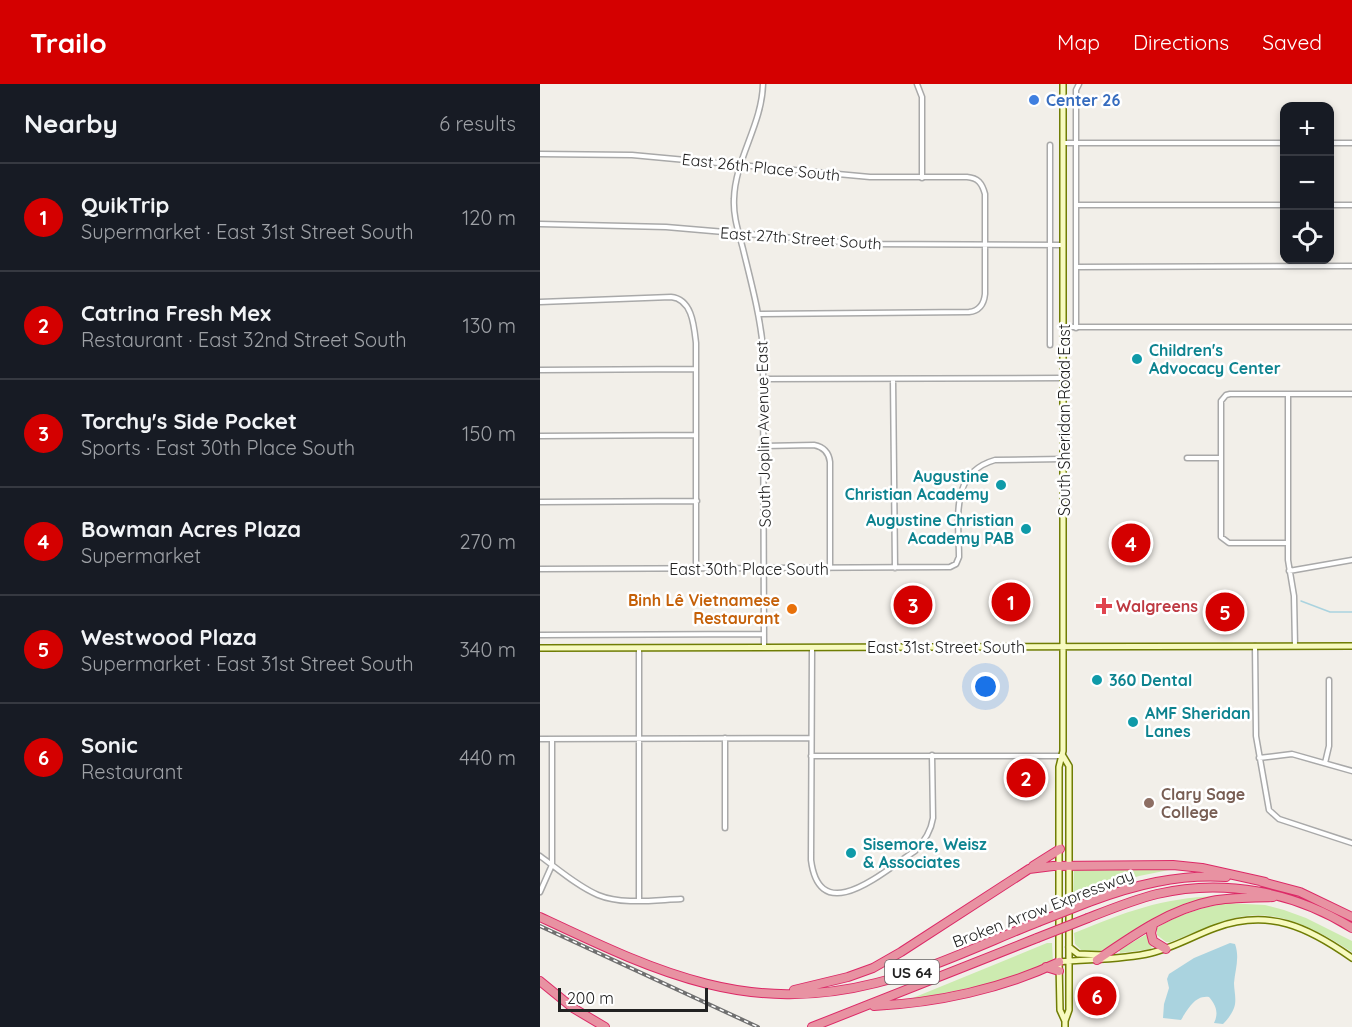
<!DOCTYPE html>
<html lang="en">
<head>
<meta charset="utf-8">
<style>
	body { margin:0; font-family:Quicksand,sans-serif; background:#242831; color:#f1f3f6 }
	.controls { position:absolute; right:18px; top:18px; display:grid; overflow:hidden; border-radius:12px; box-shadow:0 3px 9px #0003 }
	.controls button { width:54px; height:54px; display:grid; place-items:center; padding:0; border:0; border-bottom:2px solid #363941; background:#171b24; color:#f1f3f6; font:30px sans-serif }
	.scale { position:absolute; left:18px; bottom:15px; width:150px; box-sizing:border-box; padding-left:6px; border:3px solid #222; border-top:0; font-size:16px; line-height:21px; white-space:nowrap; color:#222; -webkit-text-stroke:4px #fff; paint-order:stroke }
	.you { position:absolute; left:446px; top:603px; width:21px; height:21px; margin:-15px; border:4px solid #fff; border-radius:50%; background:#1a73e8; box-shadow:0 0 0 9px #1a73e833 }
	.badge { display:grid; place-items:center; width:39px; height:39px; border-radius:50%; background:#d40000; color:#fff; font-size:20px; font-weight:700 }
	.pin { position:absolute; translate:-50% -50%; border:3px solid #fff; box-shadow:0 2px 6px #0006 }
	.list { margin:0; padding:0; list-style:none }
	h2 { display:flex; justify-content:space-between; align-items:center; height:78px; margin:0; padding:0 24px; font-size:26px }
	h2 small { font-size:20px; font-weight:400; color:#9ea1a6 }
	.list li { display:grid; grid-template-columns:39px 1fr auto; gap:18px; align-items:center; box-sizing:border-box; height:108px; padding:0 24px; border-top:2px solid #363941 }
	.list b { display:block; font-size:22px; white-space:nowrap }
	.list p { margin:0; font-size:20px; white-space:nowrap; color:#9ea1a6 }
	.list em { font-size:20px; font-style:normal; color:#9ea1a6 }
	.icon { flex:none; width:33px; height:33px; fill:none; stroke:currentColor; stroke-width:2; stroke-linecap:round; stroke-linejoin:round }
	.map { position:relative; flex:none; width:812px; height:943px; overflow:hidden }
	header { display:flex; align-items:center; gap:36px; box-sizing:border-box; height:84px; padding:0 30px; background:#d40000; color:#fff }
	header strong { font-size:28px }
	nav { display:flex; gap:33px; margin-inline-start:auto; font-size:21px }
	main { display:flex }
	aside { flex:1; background:#171b24 }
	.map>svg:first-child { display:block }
</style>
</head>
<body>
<header>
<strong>Trailo</strong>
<nav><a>Map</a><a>Directions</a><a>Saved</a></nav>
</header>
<main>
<aside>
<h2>Nearby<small>6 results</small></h2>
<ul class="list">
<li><span class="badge">1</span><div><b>QuikTrip</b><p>Supermarket · East 31st Street South</p></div><em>120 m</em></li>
<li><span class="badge">2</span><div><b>Catrina Fresh Mex</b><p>Restaurant · East 32nd Street South</p></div><em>130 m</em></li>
<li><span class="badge">3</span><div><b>Torchy's Side Pocket</b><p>Sports · East 30th Place South</p></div><em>150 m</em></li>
<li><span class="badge">4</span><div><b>Bowman Acres Plaza</b><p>Supermarket</p></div><em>270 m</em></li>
<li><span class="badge">5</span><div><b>Westwood Plaza</b><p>Supermarket · East 31st Street South</p></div><em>340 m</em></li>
<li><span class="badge">6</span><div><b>Sonic</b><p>Restaurant</p></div><em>440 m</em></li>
</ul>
</aside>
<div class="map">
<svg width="812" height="943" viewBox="0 0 812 943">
	<rect width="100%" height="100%" fill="#f2efe9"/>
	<path fill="#cdebb0" d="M 633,783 L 634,785 L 599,792 L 540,813 L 533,812 L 534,787 L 536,784 Z
		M 678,812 L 677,814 L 666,816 L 563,868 L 542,867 L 535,860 L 534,849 C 586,828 620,814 678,812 Z
		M 686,819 L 725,821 L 744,826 L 766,834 L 812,857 L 812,868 C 776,845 735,822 691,835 C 670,841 650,851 630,858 L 626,858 L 617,851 L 617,844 C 638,830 662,824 686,819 Z
		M 607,850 L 612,862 L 611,865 L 580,869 L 579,866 Z
		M 507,859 L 512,859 L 513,878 L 453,899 L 363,918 Z"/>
	<path fill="#aad3df" d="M 690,859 L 695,860 C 700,874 695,886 694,899 C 694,907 697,916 694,924 C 691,931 688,935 683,940 L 674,939 C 679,929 676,921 669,913 C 655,911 648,925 641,936 L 623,934 L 624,920 L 629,904 L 627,895 L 629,890 L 654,874 Z"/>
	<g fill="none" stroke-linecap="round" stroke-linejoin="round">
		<path stroke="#aad3df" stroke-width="1.5" d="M 761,517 L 790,528 L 812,528"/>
		<defs>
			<path id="street" d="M 223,0 C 222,41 195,75 194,115 C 193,133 199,149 203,165 C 211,198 220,231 223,264 L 224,563
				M 377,0 L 382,13 L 382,94
				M 523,59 L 744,59
				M 790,59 L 812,59
				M 510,61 L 510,261
				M 0,70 L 92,71 L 330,93 L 427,93 C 438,94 442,99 445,110 L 445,210 C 444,220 439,227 429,228 L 218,230
				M 536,121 L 744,121
				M 790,121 L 812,121
				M 0,140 L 126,143 L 325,160 L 523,161
				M 536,183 L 812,182
				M 0,218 L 131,213 C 152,215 154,241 156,259 L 156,485
				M 524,243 L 812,243
				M 536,244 L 536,6 L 539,0
				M 0,286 L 156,285
				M 223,295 L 523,294
				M 353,295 L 355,484
				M 748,310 L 748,476 L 754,512 L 755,562
				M 0,352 L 156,351
				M 224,362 L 274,361 C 284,363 289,369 290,378 L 290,484
				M 647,374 L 681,374
				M 0,418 L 157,417
				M 748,459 L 689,459 L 681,453 L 681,317 L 686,311 L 690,310 L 812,310
				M 0,485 L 410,483 L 416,480 L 419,473 C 419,435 409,389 455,376 L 523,375
				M 749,487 L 812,476
				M 0,551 L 224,550
				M 715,562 L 716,652 L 729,726 L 739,735 L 812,759
				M 99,564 L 99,816
				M 272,564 L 271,776 C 280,846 345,786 375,767 C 384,758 391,747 393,734 L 392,671
				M 185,654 L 185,744
				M 0,655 L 271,654
				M 271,672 L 523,672
				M 719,674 L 752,670 L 812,687
				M 785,679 L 789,662 L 789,596
				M 0,772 C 18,785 37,802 58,811 C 82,821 115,816 141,815
				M 0,808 L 12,781 L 12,655"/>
			<path id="secondary" d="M 523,0 L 523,667 L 519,683 L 519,878 L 520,926 L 525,937
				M 0,564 L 812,562
				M 523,672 L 529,682 L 529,926 L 525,937 L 525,943
				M 529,863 L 538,870 L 564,871
				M 519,878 C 549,875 581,876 611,869 C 633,864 653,852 675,844 C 729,824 768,843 812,874"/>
			<path id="highway" d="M 493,782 L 520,765
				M 722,798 L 760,808 L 812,833
				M 549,818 C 594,801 638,790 686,793
				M 0,833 C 115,887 206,932 336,899 C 392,885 445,859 498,838
				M 548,834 C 571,825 593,816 617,810 C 684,794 754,808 812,844
				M 613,841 L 611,849 L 613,857 L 626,865
				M 557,876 C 592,852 630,825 672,817 C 692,813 713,814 733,813
				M 506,883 L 519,887
				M 0,897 L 33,924 L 65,943
				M 254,906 L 308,893 L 333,884 L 361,868 L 489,785 L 513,782 L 633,781 L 662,784 L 725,798
				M 334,922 C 396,919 462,905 519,878
				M 272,943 L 497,854"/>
		</defs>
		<use href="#street" stroke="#a9a9a9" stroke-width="7"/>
		<use href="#secondary" stroke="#707d05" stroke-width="8"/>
		<use href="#highway" stroke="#dc2a67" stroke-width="10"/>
		<use href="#street" stroke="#fff" stroke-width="4"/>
		<use href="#secondary" stroke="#f7fabf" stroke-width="5"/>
		<use href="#highway" stroke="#e892a2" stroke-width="8"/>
		<defs>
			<path id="rail" d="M 0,842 L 218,943"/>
		</defs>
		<use href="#rail" stroke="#707070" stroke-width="4"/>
		<use href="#rail" stroke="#fff" stroke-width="1.5" stroke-dasharray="4.5" stroke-linecap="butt"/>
		<defs>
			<path id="highway-bridge" d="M 498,838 L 549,818
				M 497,854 L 548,834"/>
		</defs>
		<use href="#highway-bridge" stroke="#dc2a67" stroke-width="10" stroke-linecap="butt"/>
		<use href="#highway-bridge" stroke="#e892a2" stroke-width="8"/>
	</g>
	<circle fill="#3f7fe0" stroke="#fff" stroke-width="2" cx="494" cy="16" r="6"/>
	<g fill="#0f9aa8" stroke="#fff" stroke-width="2">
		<circle cx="597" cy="275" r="6"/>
		<circle cx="461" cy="401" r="6"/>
		<circle cx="486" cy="445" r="6"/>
		<circle cx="557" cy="596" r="6"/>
		<circle cx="593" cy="638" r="6"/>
		<circle cx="311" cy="769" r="6"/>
	</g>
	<path fill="#e0444e" stroke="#fff" stroke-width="2" d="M561 513h6v6h6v6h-6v6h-6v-6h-6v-6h6z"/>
	<circle fill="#e8710a" stroke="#fff" stroke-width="2" cx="252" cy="525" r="6"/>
	<circle fill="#8d6e63" stroke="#fff" stroke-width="2" cx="609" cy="719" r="6"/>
	<g text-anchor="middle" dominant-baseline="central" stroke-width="5" stroke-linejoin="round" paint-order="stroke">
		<rect fill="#fff" stroke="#646464" stroke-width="1.5" x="345" y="876" width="54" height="24" rx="4.5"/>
		<g font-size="15" font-weight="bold" fill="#222">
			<text x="372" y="888">US 64</text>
		</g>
		<g font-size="16" font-weight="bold" fill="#366cbe" stroke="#fff" text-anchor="start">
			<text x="506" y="16">Center 26</text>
		</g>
		<g font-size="16" fill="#222" stroke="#fff">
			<text transform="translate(221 83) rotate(6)">East 26th Place South</text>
			<text transform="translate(261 154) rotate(4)">East 27th Street South</text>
			<text transform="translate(524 336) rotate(-90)">South Sheridan Road East</text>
			<text transform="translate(223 350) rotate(-91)">South Joplin Avenue East</text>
			<text x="209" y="485">East 30th Place South</text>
			<text x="406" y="563">East 31st Street South</text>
			<text transform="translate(503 824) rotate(-21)">Broken Arrow Expressway</text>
		</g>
		<g font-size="16" font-weight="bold" fill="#0d838f" stroke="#fff" text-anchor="start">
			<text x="609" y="266">Children's<tspan x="609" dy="18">Advocacy Center</tspan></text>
			<text x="449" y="392" text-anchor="end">Augustine<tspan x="449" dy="18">Christian Academy</tspan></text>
			<text x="474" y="436" text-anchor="end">Augustine Christian<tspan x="474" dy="18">Academy PAB</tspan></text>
			<text x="569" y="596">360 Dental</text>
			<text x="605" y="629">AMF Sheridan<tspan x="605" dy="18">Lanes</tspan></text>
			<text x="323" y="760">Sisemore, Weisz<tspan x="323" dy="18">&amp; Associates</tspan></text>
		</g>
		<g font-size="16" font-weight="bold" fill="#c56008" stroke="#fff" text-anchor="end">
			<text x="240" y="516">Binh Lê Vietnamese<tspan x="240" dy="18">Restaurant</tspan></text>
		</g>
		<g font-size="16" font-weight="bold" fill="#be3a42" stroke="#fff" text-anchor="start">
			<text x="576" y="522">Walgreens</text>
		</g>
		<g font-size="16" font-weight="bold" fill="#785e54" stroke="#fff" text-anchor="start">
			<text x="621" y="710">Clary Sage<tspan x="621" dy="18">College</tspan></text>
		</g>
	</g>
</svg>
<div class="controls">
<button>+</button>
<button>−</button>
<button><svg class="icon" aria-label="locate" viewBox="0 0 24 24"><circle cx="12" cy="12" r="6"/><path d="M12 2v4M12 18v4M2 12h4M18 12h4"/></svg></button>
</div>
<div class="scale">200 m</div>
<div class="you"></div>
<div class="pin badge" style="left:471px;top:518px">1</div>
<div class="pin badge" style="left:486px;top:694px">2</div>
<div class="pin badge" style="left:373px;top:521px">3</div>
<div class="pin badge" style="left:591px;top:459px">4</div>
<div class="pin badge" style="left:685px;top:528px">5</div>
<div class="pin badge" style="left:557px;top:912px">6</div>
</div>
</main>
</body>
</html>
